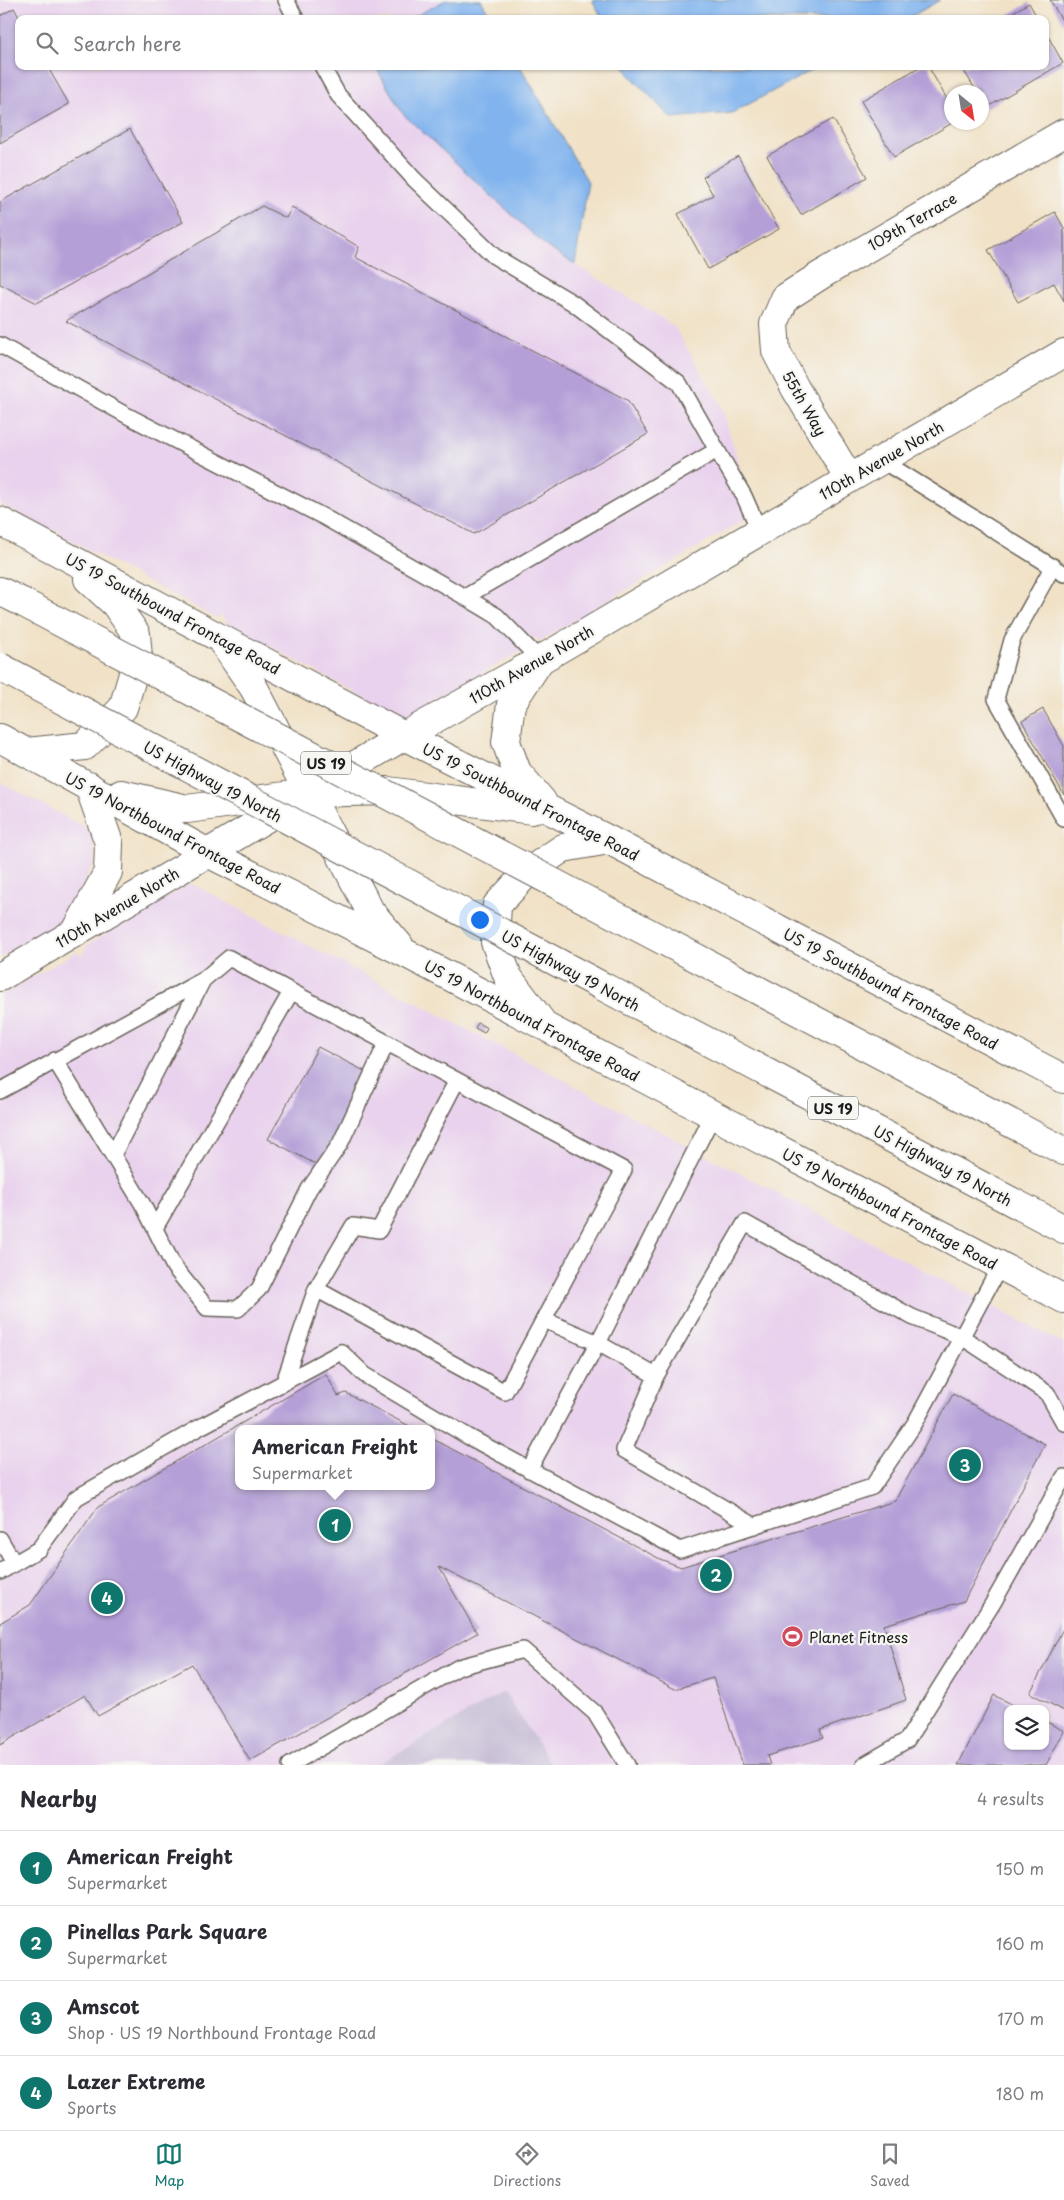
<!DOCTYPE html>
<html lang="en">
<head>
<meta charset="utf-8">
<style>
	body { margin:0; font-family:"Playpen Sans",sans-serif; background:#f2f2f3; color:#2b2b33 }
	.controls { position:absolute; right:15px; bottom:15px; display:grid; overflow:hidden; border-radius:10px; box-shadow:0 1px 4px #0004 }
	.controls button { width:45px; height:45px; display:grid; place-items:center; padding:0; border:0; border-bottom:1px solid #e1e1e2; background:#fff; color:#2b2b33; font:25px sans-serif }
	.compass { position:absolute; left:944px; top:85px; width:45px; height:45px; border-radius:50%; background:#fff; box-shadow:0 1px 4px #0004; rotate:150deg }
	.you { position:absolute; left:479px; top:919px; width:18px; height:18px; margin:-12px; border:4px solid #fff; border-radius:50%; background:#1a73e8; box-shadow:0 0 0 8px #1a73e833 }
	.badge { display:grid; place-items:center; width:32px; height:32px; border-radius:50%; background:#0f766e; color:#fff; font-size:16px; font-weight:700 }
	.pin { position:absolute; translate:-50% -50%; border:2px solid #fff; box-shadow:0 1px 5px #0006 }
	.popup { position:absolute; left:235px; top:1425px; width:200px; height:65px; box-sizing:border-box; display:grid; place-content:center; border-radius:10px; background:#fff; filter:drop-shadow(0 1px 4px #0005); font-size:16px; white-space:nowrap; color:#7c7c81 }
	.popup b { font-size:19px; color:#2b2b33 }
	.popup::after { content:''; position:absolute; left:50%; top:100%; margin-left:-10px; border:10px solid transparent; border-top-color:#fff }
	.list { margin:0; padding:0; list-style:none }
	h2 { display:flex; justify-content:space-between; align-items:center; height:65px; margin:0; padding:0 20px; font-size:21px }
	h2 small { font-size:16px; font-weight:400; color:#7c7c81 }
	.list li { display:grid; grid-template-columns:32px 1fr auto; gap:15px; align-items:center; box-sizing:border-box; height:75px; padding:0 20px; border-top:1px solid #e1e1e2 }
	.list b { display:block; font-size:19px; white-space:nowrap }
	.list p { margin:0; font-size:16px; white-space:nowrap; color:#7c7c81 }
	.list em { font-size:16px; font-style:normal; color:#7c7c81 }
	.icon { flex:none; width:28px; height:28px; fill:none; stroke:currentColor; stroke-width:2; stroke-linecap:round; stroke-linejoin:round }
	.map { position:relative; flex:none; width:1064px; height:1765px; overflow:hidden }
	.search { position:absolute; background:#fff; box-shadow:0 1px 4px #0004; left:15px; right:15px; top:15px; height:55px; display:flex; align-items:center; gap:12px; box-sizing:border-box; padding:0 18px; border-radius:10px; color:#7c7c81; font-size:19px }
	.sheet { height:365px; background:#fff }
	nav { display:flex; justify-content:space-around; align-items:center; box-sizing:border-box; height:70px; border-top:1px solid #e1e1e2; background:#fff; font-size:14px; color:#7c7c81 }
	nav a { display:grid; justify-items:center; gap:2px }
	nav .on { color:#0f766e }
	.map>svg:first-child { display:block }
</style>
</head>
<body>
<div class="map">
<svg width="1064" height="1765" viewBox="0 0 1064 1765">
	<rect width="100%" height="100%" fill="#f6f6f2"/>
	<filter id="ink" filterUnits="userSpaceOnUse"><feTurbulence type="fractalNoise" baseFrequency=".02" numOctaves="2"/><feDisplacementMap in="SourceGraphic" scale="10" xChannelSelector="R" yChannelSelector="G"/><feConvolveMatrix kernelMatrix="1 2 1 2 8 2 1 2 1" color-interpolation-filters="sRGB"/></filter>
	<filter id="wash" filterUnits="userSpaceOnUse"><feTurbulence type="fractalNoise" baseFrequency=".0096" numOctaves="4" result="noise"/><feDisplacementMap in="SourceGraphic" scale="20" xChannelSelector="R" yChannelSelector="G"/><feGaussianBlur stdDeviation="1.12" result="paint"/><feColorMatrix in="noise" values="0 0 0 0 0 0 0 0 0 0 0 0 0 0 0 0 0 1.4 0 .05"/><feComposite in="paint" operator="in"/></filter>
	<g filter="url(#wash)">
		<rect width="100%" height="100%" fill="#f1e2c7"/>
		<path fill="#e9d2ed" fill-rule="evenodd" d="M 0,0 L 446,0 L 410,19 L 19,19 L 19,66 L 375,66 L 403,114 L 547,247 L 674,326 L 722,407 L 754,514 L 540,641 L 535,637 L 529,647 L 403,718 L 228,624 L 221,615 L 216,618 L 66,538 L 56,529 L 53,531 L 50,530 L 0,504 Z
			M 0,782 L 88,829 L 94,844 L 93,865 L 64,921 L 0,958 Z
			M 190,883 L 1064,1344 L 1064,1765 L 552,1765 L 504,1693 L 377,1765 L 0,1765 L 0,996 L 76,952 L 82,955 L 87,945 ZM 239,1429 L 431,1429 L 431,1486 L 239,1486 ZM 1008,1709 L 1045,1709 L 1045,1746 L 1008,1746 Z"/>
		<path fill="#c9bfd7" d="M 504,1692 L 552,1765 L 377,1765 Z"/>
		<path fill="#81b4ee" stroke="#4e6885" d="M 446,0 L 481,0 L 492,19 L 410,19 Z
			M 592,0 L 940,0 L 907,19 L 603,19 Z
			M 375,66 L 520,66 L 588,182 L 575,264 L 547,247 L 403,114 Z
			M 625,66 L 820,66 L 732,113 L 671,118 L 628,73 Z"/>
		<g id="blocks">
			<path fill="#b49fd7" d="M 1050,0 L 1064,0 L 1064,24 Z
				M 1029,3 L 1038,19 L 1001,19 Z
				M 14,8 L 20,19 L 19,66 L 47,66 L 69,104 L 0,143 L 0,16 Z
				M 1045,31 L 1063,63 L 986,108 L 982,101 L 982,92 L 977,92 L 961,66 L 1045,66 Z
				M 921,66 L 928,66 L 952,108 L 952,122 L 954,122 L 894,157 L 861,101 Z
				M 833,119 L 867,177 L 801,215 L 767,156 Z
				M 130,129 L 183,222 L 37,303 L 0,284 L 0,202 Z
				M 738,156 L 779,229 L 708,269 L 678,214 L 713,195 L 703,177 Z
				M 262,206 L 286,218 L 292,207 L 359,247 L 355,257 L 627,400 L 648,434 L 474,534 L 66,321 Z
				M 1055,212 L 1064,228 L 1064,301 L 1054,283 L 1018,302 L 988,250 Z
				M 1043,709 L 1064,746 L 1064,795 L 1022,721 Z
				M 478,1023 L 487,1028 L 484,1033 L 475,1028 Z
				M 318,1047 L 370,1074 L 321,1167 L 268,1139 Z
				M 326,1374 L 338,1396 L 346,1393 L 415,1429 L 239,1429 L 239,1486 L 431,1486 L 431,1438 L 660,1559 L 681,1567 L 895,1501 L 953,1394 L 1045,1444 L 964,1601 L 884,1625 L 906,1700 L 820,1730 L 823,1738 L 767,1756 L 770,1765 L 743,1765 L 713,1678 L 675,1689 L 439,1567 L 477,1633 L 250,1761 L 192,1664 L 98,1716 L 85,1695 L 0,1745 L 0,1623 L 30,1605 L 98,1507 Z
				M 1064,1627 L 1064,1711 L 1030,1693 Z
				M 994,1695 L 1021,1709 L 1008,1709 L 1008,1746 L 1045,1746 L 1045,1721 L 1064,1731 L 1046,1765 L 958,1765 Z"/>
		</g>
	</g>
	<g filter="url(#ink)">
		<use href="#blocks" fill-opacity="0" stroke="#676158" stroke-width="1"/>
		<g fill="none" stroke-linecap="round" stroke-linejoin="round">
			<defs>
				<path id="service" d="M 286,0 L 296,19
					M 322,66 L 338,95 L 414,179 L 494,256 L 573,303 L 679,383 L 717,450
					M 0,345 L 126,415 L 322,516 L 465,597 L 717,450 L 744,496 L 759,530
					M 881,460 L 1064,574
					M 1053,566 L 1012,640 L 996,699 L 1064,819
					M 465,597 L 497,616 L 540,660
					M 55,1060 L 143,1205 L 174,1267 L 207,1308 L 238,1309 L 259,1289 L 309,1189 L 340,1144 L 386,1044
					M 0,1091 L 203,980 L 229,958 L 624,1170 C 583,1244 545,1318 505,1392 L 316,1289 L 284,1382
					M 713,1115 L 598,1343 L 656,1376 L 745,1223 L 912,1317 L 962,1337 L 1047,1393 L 1064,1423
					M 113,1155 L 203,980
					M 155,1228 L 291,992
					M 316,1289 L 353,1226 L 379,1230 L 456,1082
					M 656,1376 L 624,1450 L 755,1526
					M 529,1470 L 598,1343 L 544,1320
					M 0,1539 L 14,1563
					M 0,1572 L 39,1549 L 76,1498 L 200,1427 L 341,1352 L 365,1375 L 469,1437 L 680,1550 L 872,1487 L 915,1423 L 1000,1266
					M 290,1765 L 459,1667 L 523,1650 L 595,1713 L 627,1765
					M 864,1765 L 907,1740 L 993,1603 L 1064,1477"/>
				<path id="minor" d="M 849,478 L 795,388 L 776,351 L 774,324 L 785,298 L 821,275 L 1064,133"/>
				<path id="tertiary" d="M 0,977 L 404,736 L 540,660 L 1064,353"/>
				<path id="primary" d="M 0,521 L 404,736 L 609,840 L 1064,1079
					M 221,640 L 254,688 L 370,911 L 399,945
					M 540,660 L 511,704 L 506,742 L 517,772 L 542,801
					M 0,738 L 208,853 L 407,954 L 1064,1299
					M 27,752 L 85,746 L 123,708 L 138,657 L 136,634 L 115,604 L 88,579
					M 121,794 L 187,809 L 308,793 L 388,791 L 532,810
					M 75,933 L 108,872 L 109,843 L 89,786
					M 541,1021 L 508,977 L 495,942 L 497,905 L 528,872 L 563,848 L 609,840"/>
				<path id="motorway" d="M 0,591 L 22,602
					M 630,923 L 1064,1151
					M 602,986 L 1064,1229"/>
			</defs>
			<use href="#service" stroke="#676158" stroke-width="18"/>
			<use href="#minor" stroke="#676158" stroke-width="30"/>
			<use href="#tertiary" stroke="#676158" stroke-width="30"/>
			<use href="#primary" stroke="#676158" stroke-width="30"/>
			<use href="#motorway" stroke="#676158" stroke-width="30"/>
			<use href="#service" stroke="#fff" stroke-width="15"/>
			<use href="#minor" stroke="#fff" stroke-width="28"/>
			<use href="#tertiary" stroke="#fff" stroke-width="28"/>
			<use href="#primary" stroke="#fff" stroke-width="28"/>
			<use href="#motorway" stroke="#fff" stroke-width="28"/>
			<defs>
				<path id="motorway-bridge" d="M 22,602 L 630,923
					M 0,667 L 602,986"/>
			</defs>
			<use href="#motorway-bridge" stroke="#676158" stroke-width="30" stroke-linecap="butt"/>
			<use href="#motorway-bridge" stroke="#fff" stroke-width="28"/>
		</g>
	</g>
	<defs>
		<symbol id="stadium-disc" viewBox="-11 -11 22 22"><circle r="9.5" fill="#d1495b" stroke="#f6f6f2"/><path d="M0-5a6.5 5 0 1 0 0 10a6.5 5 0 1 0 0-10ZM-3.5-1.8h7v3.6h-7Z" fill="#fff"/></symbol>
	</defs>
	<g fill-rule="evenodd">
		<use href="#stadium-disc" x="780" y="1624" width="25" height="25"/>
	</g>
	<g text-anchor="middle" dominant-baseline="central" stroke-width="4.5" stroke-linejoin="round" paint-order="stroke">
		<g fill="#f6f6f2" stroke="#5d5d5c" stroke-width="1">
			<rect x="301" y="751.5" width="50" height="23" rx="4"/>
			<rect x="808" y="1096.5" width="50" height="23" rx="4"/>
		</g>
		<g font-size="14" font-weight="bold" fill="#1c1c1c">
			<text x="326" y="763">US 19</text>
			<text x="833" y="1108">US 19</text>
		</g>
		<g font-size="15" fill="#1c1c1c" stroke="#f6f6f2">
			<text transform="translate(912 221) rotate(-30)">109th Terrace</text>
			<text transform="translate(805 403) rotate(60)">55th Way</text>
			<text transform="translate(881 460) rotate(-30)">110th Avenue North</text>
			<text transform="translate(173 613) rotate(28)">US 19 Southbound Frontage Road</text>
			<text transform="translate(531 664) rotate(-30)">110th Avenue North</text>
			<text transform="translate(213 781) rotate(28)">US Highway 19 North</text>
			<text transform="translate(531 801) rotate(27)">US 19 Southbound Frontage Road</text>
			<text transform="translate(173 832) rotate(28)">US 19 Northbound Frontage Road</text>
			<text transform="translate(117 907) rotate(-31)">110th Avenue North</text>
			<text transform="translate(571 970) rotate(28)">US Highway 19 North</text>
			<text transform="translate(891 988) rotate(28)">US 19 Southbound Frontage Road</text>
			<text transform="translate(532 1020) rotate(28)">US 19 Northbound Frontage Road</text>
			<text transform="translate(943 1165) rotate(28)">US Highway 19 North</text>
			<text transform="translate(890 1208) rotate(28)">US 19 Northbound Frontage Road</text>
		</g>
		<g font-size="15" fill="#1c1c1c" stroke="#f6f6f2" text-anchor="start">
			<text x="809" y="1636">Planet Fitness</text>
		</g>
	</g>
</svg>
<div class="controls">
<button><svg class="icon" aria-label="layers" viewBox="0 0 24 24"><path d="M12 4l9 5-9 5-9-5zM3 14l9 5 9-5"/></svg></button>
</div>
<svg class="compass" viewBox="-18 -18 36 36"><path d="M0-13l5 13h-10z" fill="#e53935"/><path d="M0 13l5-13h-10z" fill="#7c7c81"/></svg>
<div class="you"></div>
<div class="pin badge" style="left:335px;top:1525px">1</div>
<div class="popup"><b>American Freight</b>Supermarket</div>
<div class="pin badge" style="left:716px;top:1575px">2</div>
<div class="pin badge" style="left:965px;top:1465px">3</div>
<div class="pin badge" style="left:107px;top:1598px">4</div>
<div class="search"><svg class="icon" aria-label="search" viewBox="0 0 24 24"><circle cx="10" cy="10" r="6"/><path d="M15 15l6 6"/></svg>Search here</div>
</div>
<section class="sheet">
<h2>Nearby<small>4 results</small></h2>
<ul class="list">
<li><span class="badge">1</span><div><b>American Freight</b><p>Supermarket</p></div><em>150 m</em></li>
<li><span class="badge">2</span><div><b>Pinellas Park Square</b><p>Supermarket</p></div><em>160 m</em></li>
<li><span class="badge">3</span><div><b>Amscot</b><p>Shop · US 19 Northbound Frontage Road</p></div><em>170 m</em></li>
<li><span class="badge">4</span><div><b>Lazer Extreme</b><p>Sports</p></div><em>180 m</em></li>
</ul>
</section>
<nav>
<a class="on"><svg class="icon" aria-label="map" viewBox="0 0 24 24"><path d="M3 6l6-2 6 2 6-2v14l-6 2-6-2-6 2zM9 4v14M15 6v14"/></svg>Map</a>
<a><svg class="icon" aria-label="directions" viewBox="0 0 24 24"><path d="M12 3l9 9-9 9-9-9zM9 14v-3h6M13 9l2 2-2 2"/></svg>Directions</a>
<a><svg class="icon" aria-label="saved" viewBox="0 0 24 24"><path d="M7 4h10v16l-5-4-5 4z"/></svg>Saved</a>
</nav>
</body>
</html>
